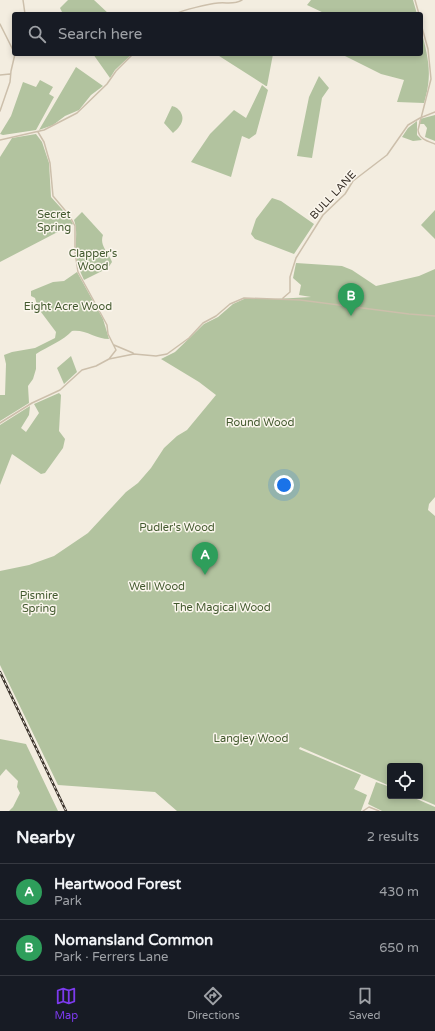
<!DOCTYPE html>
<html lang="en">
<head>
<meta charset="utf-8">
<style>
	body { margin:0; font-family:"Varela Round",sans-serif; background:#242831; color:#f1f3f6 }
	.controls { position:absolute; right:12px; bottom:12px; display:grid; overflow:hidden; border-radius:4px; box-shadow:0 2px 6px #0003 }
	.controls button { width:36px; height:36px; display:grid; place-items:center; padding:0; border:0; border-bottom:1px solid #363941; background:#171b24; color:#f1f3f6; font:20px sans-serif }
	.you { position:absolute; left:284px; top:485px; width:14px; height:14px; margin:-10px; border:3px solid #fff; border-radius:50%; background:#1a73e8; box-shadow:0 0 0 6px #1a73e833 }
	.badge { display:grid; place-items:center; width:26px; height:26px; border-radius:50%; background:#7c3aed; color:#fff; font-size:13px; font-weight:700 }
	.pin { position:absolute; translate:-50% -33px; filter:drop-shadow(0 1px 2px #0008) }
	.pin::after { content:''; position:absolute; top:21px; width:14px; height:12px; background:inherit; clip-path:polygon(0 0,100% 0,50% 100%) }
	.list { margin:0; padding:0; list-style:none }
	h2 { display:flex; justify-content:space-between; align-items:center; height:52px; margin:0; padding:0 16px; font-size:17px }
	h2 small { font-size:13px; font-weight:400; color:#9ea1a6 }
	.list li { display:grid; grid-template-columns:26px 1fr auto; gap:12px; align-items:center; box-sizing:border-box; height:56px; padding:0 16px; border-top:1px solid #363941 }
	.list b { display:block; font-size:15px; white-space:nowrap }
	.list p { margin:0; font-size:13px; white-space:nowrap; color:#9ea1a6 }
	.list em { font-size:13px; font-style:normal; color:#9ea1a6 }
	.icon { flex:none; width:22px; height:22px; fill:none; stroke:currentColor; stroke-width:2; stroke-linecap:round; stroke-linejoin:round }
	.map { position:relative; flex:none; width:435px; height:811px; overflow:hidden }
	.search { position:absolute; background:#171b24; box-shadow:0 2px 6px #0003; left:12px; right:12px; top:12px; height:44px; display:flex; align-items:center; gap:10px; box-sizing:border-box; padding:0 14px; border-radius:4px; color:#9ea1a6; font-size:15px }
	.sheet { height:164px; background:#171b24 }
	nav { display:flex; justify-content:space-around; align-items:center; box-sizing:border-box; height:56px; border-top:1px solid #363941; background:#171b24; font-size:11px; color:#9ea1a6 }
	nav a { display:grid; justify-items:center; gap:2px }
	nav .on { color:#7c3aed }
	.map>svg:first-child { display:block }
</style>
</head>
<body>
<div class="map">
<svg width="435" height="811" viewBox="0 0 435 811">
	<rect width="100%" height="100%" fill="#f3ede0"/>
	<path fill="#b2c39f" d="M 68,0 L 94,0 L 109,14 L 60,14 L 62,12 L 60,8 Z
		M 311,0 L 413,0 L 417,14 L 326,14 L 307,5 Z
		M 421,30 C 428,57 433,74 424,103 L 397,102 L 404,80 L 381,74 L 341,54 L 421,54 Z
		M 93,54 L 132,54 L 115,70 L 110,78 Z
		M 216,54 L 273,54 L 267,86 L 266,86 Z
		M 76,67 L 103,86 L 91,95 L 79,110 L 65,116 L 53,125 L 39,130 Z
		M 319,76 L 329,88 L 322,98 L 312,158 L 297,156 L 309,97 Z
		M 40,80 L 53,87 L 49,94 L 54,97 L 36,130 L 3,135 L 0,134 L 11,116 L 23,82 L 36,87 Z
		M 262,85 L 268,90 L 256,134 L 249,139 L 242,136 L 231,177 L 191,162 L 210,134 L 234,110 L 246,118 Z
		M 172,106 C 176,107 177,108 180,111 C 186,120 180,127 173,133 L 164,123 Z
		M 435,115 L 435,141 L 425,137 L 427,128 L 424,124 L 419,124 L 420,119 Z
		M 417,121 L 417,135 L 422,140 L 413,141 L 402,137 L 408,128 Z
		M 36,134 L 42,142 L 49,163 L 51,197 L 70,218 L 73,224 L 0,262 L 0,157 L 12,138 Z
		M 272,198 L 281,201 L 314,224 L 294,254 L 255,239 L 251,234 L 256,219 Z
		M 435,210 L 435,239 L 421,225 Z
		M 82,212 L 103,235 C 99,246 109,253 112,262 L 108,268 L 84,280 C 80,271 76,262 76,252 C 75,241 78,231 74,220 Z
		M 296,263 L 342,266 L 352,270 L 376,286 L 419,276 L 435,269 L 435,497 L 429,504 L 428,510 L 435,516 L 435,805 L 414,796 L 420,796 L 420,766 L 390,766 L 390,786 L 300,747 L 299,749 L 361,775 L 354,789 L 367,795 L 361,811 L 177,811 L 155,792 L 58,785 L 0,665 L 0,571 L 29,565 L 54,556 L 88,533 L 126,492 L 138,483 L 151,468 L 164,448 L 177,436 L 187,430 L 216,395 L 199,382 L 161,359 L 175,352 L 204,324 L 218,317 L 233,304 L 244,299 L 275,299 L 311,297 L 299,295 L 301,285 L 293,278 Z
		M 77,272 L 103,319 L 109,339 C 96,339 85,329 72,331 C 64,340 47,347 36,354 L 36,369 L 33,379 L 28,386 L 29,403 L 0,421 L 0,395 L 5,395 L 6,364 L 4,355 L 12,352 L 35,348 L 55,338 L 56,332 L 38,308 L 35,298 L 31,296 L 31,291 L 53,282 L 64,281 Z
		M 71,356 L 77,372 L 64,384 L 57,368 Z
		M 59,393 L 61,395 L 59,431 L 65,439 L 63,448 L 45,473 L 41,474 L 12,454 L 0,485 L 0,425 L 30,406 L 29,415 L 21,428 L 26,432 L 39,413 L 34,404 Z
		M 0,739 L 26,744 L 58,811 L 9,811 L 13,807 L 20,793 L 17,787 L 18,781 L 6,769 L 0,776 Z
		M 376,782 L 390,787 L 390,796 L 410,796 L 435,807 L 435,811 L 382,811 L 368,804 Z"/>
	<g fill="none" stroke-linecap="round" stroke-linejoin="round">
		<path stroke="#ccbfab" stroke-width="1.5" d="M 23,0 L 25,14
			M 415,0 L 419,14
			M 175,14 C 183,10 208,4 218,3 C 227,2 234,5 242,0
			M 0,24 L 14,52
			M 421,24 L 428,49 L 431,79 L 418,130 C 419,139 427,141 435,144
			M 0,75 L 10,74
			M 0,111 L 10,82 L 11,71 L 15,54
			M 0,140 L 44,130 L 77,113 L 107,84 L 116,71 L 133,54
			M 283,298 L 290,292 L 290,277 L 296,258 L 323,215 L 345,194 L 353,181 L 387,155 L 408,125 L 420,118 L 435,112
			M 114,345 L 133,353
			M 109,359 L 134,354 L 156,356 L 167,354 L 189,338 L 203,323 L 216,316 L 230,304 L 244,298 L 300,300 L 409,314 L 435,316
			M 0,423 L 32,403 L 60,390 L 82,370 L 96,366 L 109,359 L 116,350 L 108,334 L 107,325 L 78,272 L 75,252 L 75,226 L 69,215 L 53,196 L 50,163 L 44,142 L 38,132
			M 363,811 L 369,807 L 379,811"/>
		<defs>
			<path id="rail" d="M 0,672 L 66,811"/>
		</defs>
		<use href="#rail" stroke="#3a322a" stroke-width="2.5"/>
		<use href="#rail" stroke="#fbf6ed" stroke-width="1" stroke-dasharray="3" stroke-linecap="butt"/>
	</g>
	<g text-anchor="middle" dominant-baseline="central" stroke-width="3" stroke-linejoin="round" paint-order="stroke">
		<g font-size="11" fill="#3a322a" stroke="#fbf6ed">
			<text transform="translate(333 195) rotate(-47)">BULL LANE</text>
		</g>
		<g font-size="11" fill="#42592e" stroke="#fbf6ed">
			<text x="54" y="214">Secret<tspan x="54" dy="13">Spring</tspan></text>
			<text x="93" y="253">Clapper's<tspan x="93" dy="13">Wood</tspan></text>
			<text x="68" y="306">Eight Acre Wood</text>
			<text x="260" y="422">Round Wood</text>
			<text x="177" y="527">Pudler's Wood</text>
			<text x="157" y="586">Well Wood</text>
			<text x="39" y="595">Pismire<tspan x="39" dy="13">Spring</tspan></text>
			<text x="222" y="607">The Magical Wood</text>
			<text x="251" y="738">Langley Wood</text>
		</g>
	</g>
</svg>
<div class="controls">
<button><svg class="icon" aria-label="locate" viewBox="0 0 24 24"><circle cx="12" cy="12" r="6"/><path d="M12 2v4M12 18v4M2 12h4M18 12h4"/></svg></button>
</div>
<div class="you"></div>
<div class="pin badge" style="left:205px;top:575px;background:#2e9e5b">A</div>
<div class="pin badge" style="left:351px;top:316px;background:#2e9e5b">B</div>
<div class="search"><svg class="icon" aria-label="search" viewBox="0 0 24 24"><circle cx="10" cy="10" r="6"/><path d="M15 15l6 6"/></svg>Search here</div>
</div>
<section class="sheet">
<h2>Nearby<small>2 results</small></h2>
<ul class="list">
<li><span class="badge" style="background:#2e9e5b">A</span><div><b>Heartwood Forest</b><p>Park</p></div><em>430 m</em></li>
<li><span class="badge" style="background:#2e9e5b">B</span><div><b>Nomansland Common</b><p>Park · Ferrers Lane</p></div><em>650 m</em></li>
</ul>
</section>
<nav>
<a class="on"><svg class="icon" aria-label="map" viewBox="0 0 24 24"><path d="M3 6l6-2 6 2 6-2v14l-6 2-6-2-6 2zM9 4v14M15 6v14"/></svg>Map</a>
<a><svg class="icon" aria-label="directions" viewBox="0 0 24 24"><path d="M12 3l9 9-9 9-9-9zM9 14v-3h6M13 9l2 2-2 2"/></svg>Directions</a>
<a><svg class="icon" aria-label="saved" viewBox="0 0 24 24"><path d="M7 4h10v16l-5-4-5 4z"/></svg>Saved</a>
</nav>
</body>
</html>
